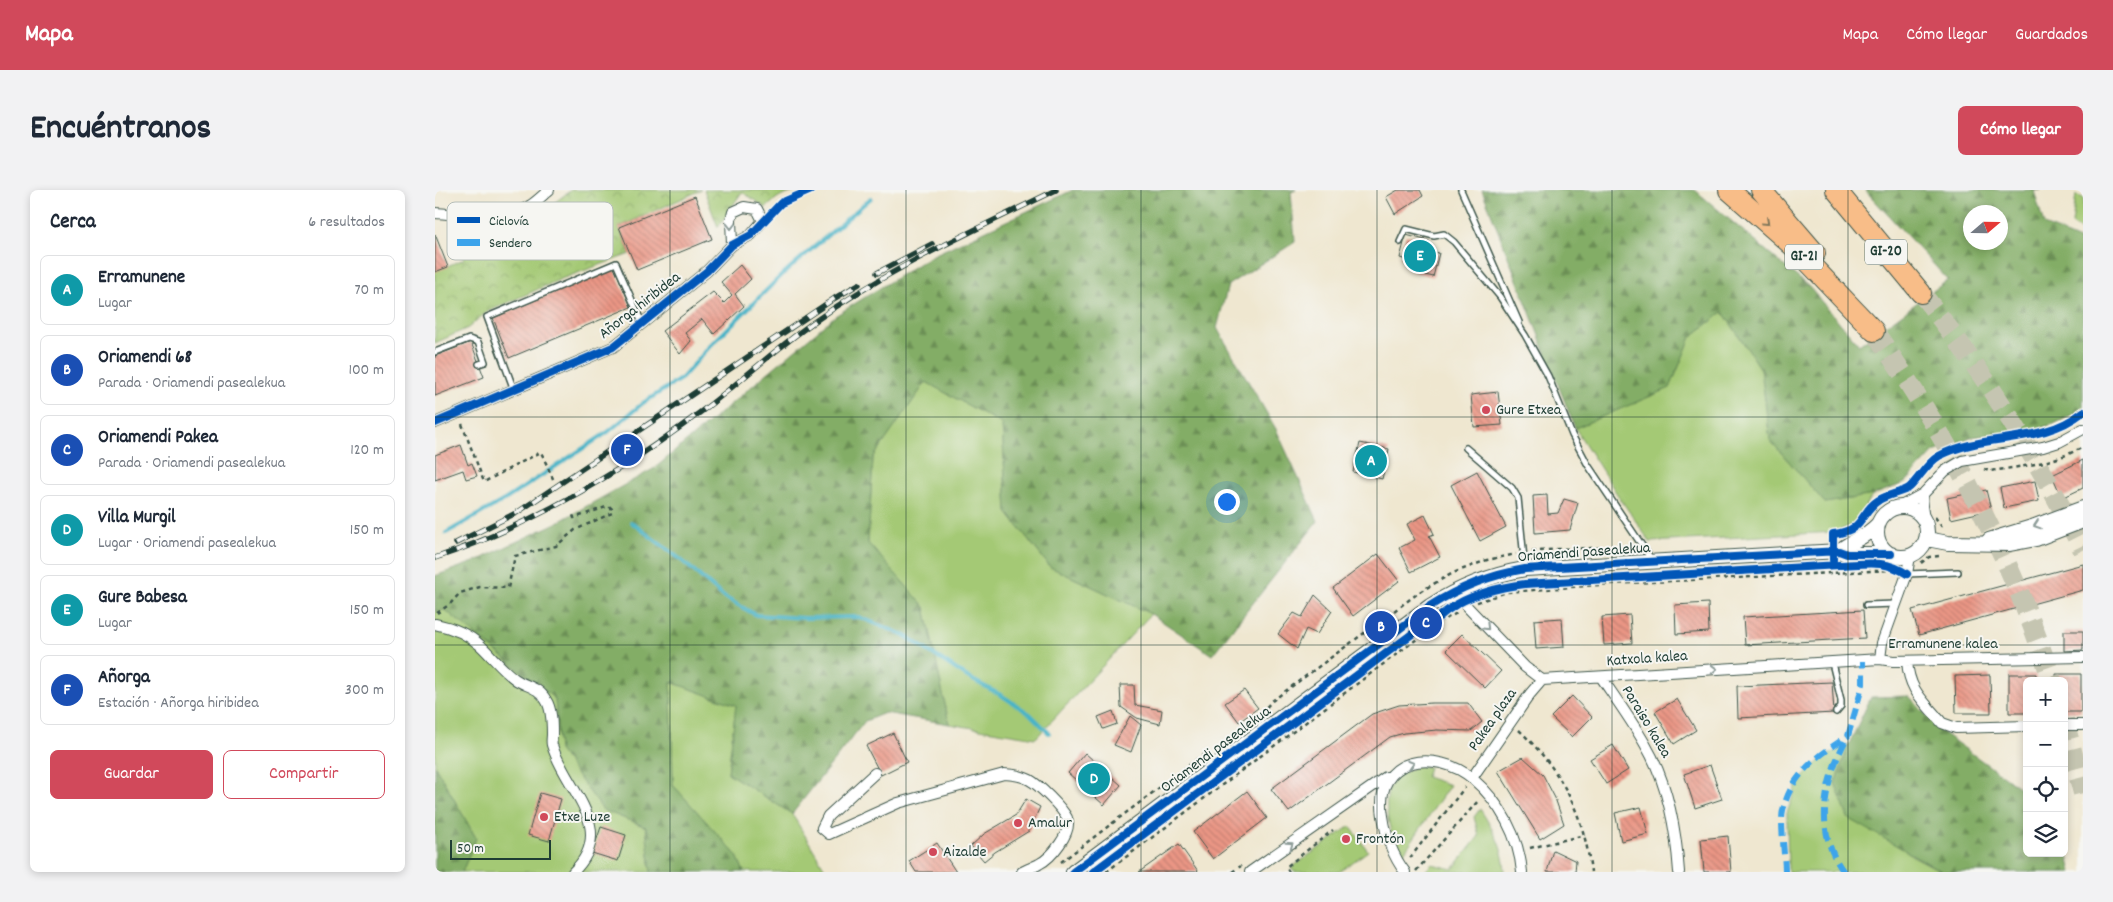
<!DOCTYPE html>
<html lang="es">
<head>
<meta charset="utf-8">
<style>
	body { margin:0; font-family:Dekko,sans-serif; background:#f2f2f3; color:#1f2937 }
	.controls { position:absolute; right:15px; bottom:15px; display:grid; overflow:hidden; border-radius:8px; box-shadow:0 2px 8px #0003 }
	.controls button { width:45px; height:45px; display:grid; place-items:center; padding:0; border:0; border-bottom:1px solid #e0e1e3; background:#fff; color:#1f2937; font:25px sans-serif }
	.compass { position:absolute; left:1528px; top:15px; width:45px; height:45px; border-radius:50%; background:#fff; box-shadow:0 2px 8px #0003; rotate:70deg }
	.scale { position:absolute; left:15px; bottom:12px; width:101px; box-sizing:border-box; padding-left:5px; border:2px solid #1f3d34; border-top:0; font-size:14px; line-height:18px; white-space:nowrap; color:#1f3d34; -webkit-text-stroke:4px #f6f6f2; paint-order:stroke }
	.you { position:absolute; left:791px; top:311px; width:18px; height:18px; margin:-12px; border:4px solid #fff; border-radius:50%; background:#1a73e8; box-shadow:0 0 0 8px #1a73e833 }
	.badge { display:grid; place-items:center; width:32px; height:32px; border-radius:50%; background:#d1495b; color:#fff; font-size:16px; font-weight:700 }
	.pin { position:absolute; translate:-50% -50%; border:2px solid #fff; box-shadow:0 1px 5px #0006 }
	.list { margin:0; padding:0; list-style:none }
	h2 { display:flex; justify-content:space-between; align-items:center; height:65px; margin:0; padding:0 20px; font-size:21px }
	h2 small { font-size:16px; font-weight:400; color:#747a83 }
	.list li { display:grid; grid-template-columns:32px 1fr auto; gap:15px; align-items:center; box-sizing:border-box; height:70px; margin:0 10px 10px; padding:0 10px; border:1px solid #e0e1e3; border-radius:8px }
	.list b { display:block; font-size:19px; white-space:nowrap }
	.list p { margin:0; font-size:16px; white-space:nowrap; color:#747a83 }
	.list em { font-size:16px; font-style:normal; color:#747a83 }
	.actions { display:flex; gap:10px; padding:15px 20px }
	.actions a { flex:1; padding:11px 0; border:1px solid #d1495b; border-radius:8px; text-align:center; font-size:18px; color:#d1495b }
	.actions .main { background:#d1495b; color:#fff }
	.icon { flex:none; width:28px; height:28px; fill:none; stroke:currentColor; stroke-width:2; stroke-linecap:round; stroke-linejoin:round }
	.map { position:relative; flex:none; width:1648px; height:682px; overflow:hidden; border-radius:8px }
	header { display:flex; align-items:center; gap:30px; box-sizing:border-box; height:70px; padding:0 25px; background:#d1495b; color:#fff }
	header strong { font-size:24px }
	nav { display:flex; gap:28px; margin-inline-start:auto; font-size:18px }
	.intro { display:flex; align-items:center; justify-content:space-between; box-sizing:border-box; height:120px; padding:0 30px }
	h1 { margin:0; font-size:35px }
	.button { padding:12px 22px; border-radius:8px; background:#d1495b; color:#fff; font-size:18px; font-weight:700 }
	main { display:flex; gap:30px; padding:0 30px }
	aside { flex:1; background:#fff; border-radius:8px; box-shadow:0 2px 8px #0003 }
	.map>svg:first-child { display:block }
</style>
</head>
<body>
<header>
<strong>Mapa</strong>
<nav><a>Mapa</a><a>Cómo llegar</a><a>Guardados</a></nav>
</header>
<div class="intro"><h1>Encuéntranos</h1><a class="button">Cómo llegar</a></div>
<main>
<aside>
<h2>Cerca<small>6 resultados</small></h2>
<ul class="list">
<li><span class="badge" style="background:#0f9aa8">A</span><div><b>Erramunene</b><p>Lugar</p></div><em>70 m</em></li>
<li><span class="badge" style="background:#1a4fb4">B</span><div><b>Oriamendi 68</b><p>Parada · Oriamendi pasealekua</p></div><em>100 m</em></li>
<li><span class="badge" style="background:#1a4fb4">C</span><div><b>Oriamendi Pakea</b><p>Parada · Oriamendi pasealekua</p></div><em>120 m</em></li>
<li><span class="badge" style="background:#0f9aa8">D</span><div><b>Villa Murgil</b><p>Lugar · Oriamendi pasealekua</p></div><em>150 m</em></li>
<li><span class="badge" style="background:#0f9aa8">E</span><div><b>Gure Babesa</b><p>Lugar</p></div><em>150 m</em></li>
<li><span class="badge" style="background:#1a4fb4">F</span><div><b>Añorga</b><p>Estación · Añorga hiribidea</p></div><em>300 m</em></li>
</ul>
<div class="actions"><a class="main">Guardar</a><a>Compartir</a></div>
</aside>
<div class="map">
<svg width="1648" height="682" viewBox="0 0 1648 682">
	<defs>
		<pattern id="forest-firs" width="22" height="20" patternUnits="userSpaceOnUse" patternTransform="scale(1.25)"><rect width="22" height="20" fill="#83ad66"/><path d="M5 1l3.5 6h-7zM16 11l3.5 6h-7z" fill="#6b8e55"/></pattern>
		<pattern id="park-crowns" width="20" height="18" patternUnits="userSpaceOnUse" patternTransform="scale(1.25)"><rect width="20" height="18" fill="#a4c974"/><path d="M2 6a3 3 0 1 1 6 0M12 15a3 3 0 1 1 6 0" fill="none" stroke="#85a460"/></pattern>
		<pattern id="building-back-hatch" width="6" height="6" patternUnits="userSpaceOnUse" patternTransform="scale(1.25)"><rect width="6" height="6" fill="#eb9685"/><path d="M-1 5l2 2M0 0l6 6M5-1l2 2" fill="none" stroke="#be7c6e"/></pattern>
	</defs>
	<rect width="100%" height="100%" fill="#f6f6f2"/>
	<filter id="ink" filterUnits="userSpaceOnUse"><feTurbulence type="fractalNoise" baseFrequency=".02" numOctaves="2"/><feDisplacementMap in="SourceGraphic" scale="10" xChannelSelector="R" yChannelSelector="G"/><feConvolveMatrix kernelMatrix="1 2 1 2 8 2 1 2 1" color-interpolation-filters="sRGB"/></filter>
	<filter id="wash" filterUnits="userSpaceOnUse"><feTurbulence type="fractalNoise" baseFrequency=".0096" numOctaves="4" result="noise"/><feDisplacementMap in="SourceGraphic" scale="20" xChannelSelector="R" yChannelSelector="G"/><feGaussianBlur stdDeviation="1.12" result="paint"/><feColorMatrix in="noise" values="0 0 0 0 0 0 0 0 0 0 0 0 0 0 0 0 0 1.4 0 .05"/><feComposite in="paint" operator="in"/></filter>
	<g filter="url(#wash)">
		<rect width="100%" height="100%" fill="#efe7d0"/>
		<path fill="#a4c974" stroke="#628354" d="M 1641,5 L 1648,8 L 1648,42 L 1637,34 Z
			M 1288,122 L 1326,179 L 1335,250 L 1390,313 L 1438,305 L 1417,335 L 1401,342 L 1215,352 L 1182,304 L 1140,238 L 1235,198 L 1256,147 Z
			M 491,192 L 567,234 L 572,322 L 615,377 L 716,424 L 601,548 L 514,534 L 490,417 L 433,354 L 438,268 Z
			M 10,420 L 120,509 L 124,560 L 168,620 L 211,637 L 216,682 L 27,682 L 41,648 L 0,576 L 0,421 Z
			M 236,492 L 301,515 L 293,583 L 357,624 L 392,682 L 309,682 L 302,666 L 238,595 Z
			M 1414,554 L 1400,593 L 1476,665 L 1508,682 L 1353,682 L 1352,623 L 1363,592 L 1386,569 Z
			M 982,576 L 994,577 L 991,587 L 1015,595 L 966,667 C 956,648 944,610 958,591 C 963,584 974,580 982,576 Z
			M 1045,619 C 1058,639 1069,658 1070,682 L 989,682 L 997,674 L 1018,679 L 1044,646 L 1039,627 Z
			M 915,636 L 933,661 L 904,682 L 859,682 L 856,678 Z"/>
		<path fill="url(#forest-firs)" stroke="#51754d" fill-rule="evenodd" d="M 638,0 L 861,0 L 856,2 L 860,52 L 793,95 L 782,138 L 841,239 L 883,331 L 777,465 L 716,424 L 615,377 L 572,322 L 567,234 L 491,192 L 438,268 L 433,353 L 490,417 L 514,534 L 450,523 L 430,531 L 357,624 L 293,583 L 301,515 L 236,492 L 238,595 L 302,666 L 309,682 L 216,682 L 211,637 L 168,620 L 124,560 L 120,509 L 10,420 L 0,421 L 0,386 L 39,372 L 123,332 L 220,278 L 400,126 L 496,66 Z
			M 1047,0 L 1260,0 L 1374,97 L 1424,155 L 1513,90 L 1430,0 L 1606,0 L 1599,1 L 1609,35 L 1644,50 L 1648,62 L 1648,216 L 1645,221 L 1619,234 L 1595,241 L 1536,247 L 1499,262 L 1470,293 L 1438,305 L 1390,313 L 1335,250 L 1326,179 L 1288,122 L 1256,147 L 1235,198 L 1140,238 ZM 1536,22 L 1566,22 L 1566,52 L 1536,52 Z
			M 1474,506 L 1508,543 L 1592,603 L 1592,663 L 1629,663 L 1629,650 L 1637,682 L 1508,682 L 1413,628 L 1400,593 L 1414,554 L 1436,507 Z
			M 0,576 L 41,648 L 27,682 L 0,682 Z"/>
		<path fill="url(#park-crowns)" stroke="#628354" d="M 136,0 L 266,0 L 184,37 L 195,64 L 126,89 L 52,122 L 33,138 L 0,153 L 0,81 L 29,69 L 25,63 L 29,61 L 23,45 L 57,49 L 93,33 Z
			M 269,0 L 364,0 L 342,8 L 331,18 L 307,2 L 283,37 Z"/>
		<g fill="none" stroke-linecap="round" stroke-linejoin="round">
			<path stroke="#4ab4c7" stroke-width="4" d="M 196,332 L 245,369 L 289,407 L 321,425 L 370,428 L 424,427 L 469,445 L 534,488 L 566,505 L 595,524 L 614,543
				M 11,343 L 71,309 L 173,242 L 208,213 L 247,188 L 276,155 L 349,83 L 436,8"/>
		</g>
		<g id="blocks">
			<path fill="url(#building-back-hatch)" d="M 963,0 L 985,0 L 988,6 L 960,24 L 951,7 Z
				M 260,6 L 277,49 L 202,80 L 184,37 Z
				M 0,44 L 13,77 L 0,82 Z
				M 971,45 L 994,51 L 992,60 L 1004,63 L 998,87 L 976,81 L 978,72 L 965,68 Z
				M 305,75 L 316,89 L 300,104 L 309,116 L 279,144 L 267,129 L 250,143 L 256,151 L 245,164 L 227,141 L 278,102 L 289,113 L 297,105 L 286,92 Z
				M 179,77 L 196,117 L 74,168 L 58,128 Z
				M 36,152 L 49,187 L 0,206 L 0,166 Z
				M 1063,202 L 1067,235 L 1039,237 L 1036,205 Z
				M 925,253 L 954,259 L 947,289 L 918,282 Z
				M 26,255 L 33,275 L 37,273 L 42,286 L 31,289 L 28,280 L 0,290 L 0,265 Z
				M 1648,270 L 1648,298 L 1627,308 L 1617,285 Z
				M 1042,281 L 1071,337 L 1045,351 L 1016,295 Z
				M 1600,291 L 1604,311 L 1569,318 L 1565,298 Z
				M 1551,300 L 1556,320 L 1516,329 L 1512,308 Z
				M 1112,305 L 1113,324 L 1123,323 L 1129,309 L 1143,313 L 1135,340 L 1100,343 L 1098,306 Z
				M 990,325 L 999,344 L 994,346 L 1005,367 L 976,382 L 964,358 L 980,350 L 972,334 Z
				M 943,364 L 964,391 L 918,426 L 898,398 Z
				M 1648,374 L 1648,400 L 1484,445 L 1477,420 Z
				M 880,405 L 897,421 L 882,444 L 871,439 L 862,459 L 843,444 L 859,423 L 867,427 Z
				M 1273,413 L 1274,442 L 1241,444 L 1240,415 Z
				M 1428,420 L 1430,448 L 1310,455 L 1308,427 Z
				M 1195,425 L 1197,453 L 1169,455 L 1167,427 Z
				M 1127,428 L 1129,457 L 1101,459 L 1099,430 Z
				M 1629,441 L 1648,441 L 1648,460 L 1629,461 Z
				M 1027,444 L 1066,481 L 1050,498 L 1011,460 Z
				M 1574,484 L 1601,484 L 1601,491 L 1592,491 L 1592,523 L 1574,523 Z
				M 1621,484 L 1646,484 L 1646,522 L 1629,522 L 1629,491 L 1621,491 Z
				M 1555,485 L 1556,523 L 1521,523 L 1520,486 Z
				M 1397,492 L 1399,523 L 1303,528 L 1302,496 Z
				M 685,495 L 699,495 L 700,515 L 727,520 L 725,534 L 702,528 L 686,517 Z
				M 809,500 L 823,518 L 804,532 L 790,513 Z
				M 1137,506 L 1157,527 L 1137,547 L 1116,527 Z
				M 1242,509 L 1261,540 L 1239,554 L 1220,522 Z
				M 997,513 L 1033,513 L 1047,532 L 1036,541 L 1002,540 L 969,543 L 955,547 L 854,622 L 836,599 L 937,524 L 964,515 Z
				M 678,521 L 682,534 L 668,539 L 663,527 Z
				M 695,526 L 706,535 L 696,562 L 679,555 Z
				M 458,543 L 472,572 L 446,585 L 431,556 Z
				M 1178,555 L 1193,580 L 1171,594 L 1155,569 Z
				M 650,563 L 686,595 L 669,615 L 633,583 Z
				M 1088,567 L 1108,585 L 1120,608 L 1129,634 L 1105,649 L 1063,581 Z
				M 1275,575 L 1287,609 L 1260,618 L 1249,584 Z
				M 812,601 L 832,628 L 778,669 L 758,642 Z
				M 105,603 L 126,609 L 114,651 L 93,645 Z
				M 591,609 L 605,617 L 594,641 L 560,662 L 549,671 L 536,656 L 549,644 L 581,625 Z
				M 1206,617 L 1213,644 L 1186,651 L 1180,623 Z
				M 166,637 L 191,645 L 183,671 L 157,663 Z
				M 1293,646 L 1296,682 L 1269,682 L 1266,649 Z
				M 502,653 L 521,682 L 481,682 L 474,671 Z
				M 744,654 L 763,681 L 761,682 L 704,682 Z
				M 1118,660 L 1141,671 L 1140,682 L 1112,682 Z"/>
		</g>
	</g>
	<g filter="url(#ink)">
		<use href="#blocks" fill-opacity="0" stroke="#3e564b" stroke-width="1"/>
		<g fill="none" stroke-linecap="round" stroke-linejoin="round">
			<path stroke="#c5c5b1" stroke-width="20" stroke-dasharray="20 10" stroke-linecap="butt" d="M 1486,103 C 1550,183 1603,268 1648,360
				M 1439,141 C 1514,249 1576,365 1617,491
				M 1629,530 L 1648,603"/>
			<defs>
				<path id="service" d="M 1026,0 L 1084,132
					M 965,52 L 971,39 L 999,46 L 1009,44 L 1019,52 L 1065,107 L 1090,145 L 1113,186 L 1137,245 L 1153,275 L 1216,369
					M 0,162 L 34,149 L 43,152 L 50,172 L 44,174
					M 79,200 L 52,127 L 181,73 L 207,133
					M 1031,258 L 1077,298 L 1083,308 L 1090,379
					M 1472,384 L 1523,382
					M 1431,415 L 1461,414
					M 1397,473 L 1406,510 L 1406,516 L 1401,522"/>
				<path id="minor" d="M 0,23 C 31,25 69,34 96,15 C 102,11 108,5 114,0
					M 0,233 L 178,157 L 272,81 L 297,55 L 316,45 L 328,31 L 322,19 L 309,17 L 298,22 L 296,30 L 297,55
					M 1488,304 L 1487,316 L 1489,329
					M 1466,316 L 1488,304 L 1510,281 L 1527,271 L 1608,257 L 1624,252 L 1648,239
					M 1018,402 L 1090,477 L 1107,490 L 1445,469 L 1458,471 L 1648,467
					M 0,434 C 15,437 33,444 45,455 C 57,466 66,479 80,489 C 91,497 103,496 111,510 C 117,519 117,534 117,544 C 117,548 116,551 117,555 C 129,598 184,638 138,682
					M 1445,469 L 1447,453 L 1472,384 L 1475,366
					M 1472,471 C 1474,501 1488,510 1507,533 L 1521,538 L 1592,536
					M 1166,487 C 1181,509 1197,531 1210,554 C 1233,593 1241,638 1244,682
					M 1629,535 L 1648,535
					M 440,583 L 393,626 L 387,638 L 394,644 L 463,613 L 569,584 C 592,585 599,591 615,607 C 621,613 628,620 632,628 C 638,642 616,668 604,674 C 599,677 592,679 587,682
					M 1037,588 L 1095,504 L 1107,490
					M 815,682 L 951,587
					M 970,682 C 957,665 951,647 948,626 C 938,566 1001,558 1038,589 C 1065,612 1084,647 1087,682"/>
				<path id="tertiary" d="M1442 342a25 25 0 1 1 50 0a25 25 0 1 1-50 0Z
					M 1492,349 L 1513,353 L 1575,354 L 1601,349 L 1648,331
					M 1554,350 L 1597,337 L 1648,318
					M 1404,361 C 1417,350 1429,349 1443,334
					M 638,682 L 995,416 C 1025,397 1055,385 1090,379 L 1404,361 L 1412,364 L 1456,364"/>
				<path id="motorway" d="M 1294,0 L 1359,57 L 1439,141
					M 1326,0 L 1380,63
					M 1401,0 L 1486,103"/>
			</defs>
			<use href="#service" stroke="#3e564b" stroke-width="8"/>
			<use href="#minor" stroke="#3e564b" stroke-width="12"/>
			<use href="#tertiary" stroke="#3e564b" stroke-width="16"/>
			<use href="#motorway" stroke="#3e564b" stroke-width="22"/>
			<path stroke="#3e564b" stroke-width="2.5" stroke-dasharray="4 4" stroke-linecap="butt" d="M 27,234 L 49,292 L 106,262 L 119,291
				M 1549,279 L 1554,281 C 1586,277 1619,273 1648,257
				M 1438,322 L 1447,311 L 1457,308
				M 1500,327 L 1507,337
				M 1097,362 L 1122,359 L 1198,357
				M 1486,373 L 1494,367 L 1505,366
				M 1042,412 L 1072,402 L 1176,394 L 1457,380 L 1461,382
				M 2,423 L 15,414 L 25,403 L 45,397 L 73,398 L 80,366 L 121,356 L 140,340 L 177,323 L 177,319 L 174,316 L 139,328 L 138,325
				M 826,523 L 837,511 L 986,401 L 1018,383 L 1052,370 L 1081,364
				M 1084,540 C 1126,580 1149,623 1156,682
				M 1095,658 L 1150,645
				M 975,668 L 1030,597
				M 626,672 L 765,567 L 774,563
				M 981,681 L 1044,610
				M 671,682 L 951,472 L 1006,431 L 1022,423
				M 797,682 L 806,676
				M 854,682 L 851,677 L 898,640"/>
			<use href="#service" stroke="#fff" stroke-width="5"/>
			<use href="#minor" stroke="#fff" stroke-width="10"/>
			<use href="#tertiary" stroke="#fff" stroke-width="14"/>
			<use href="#motorway" stroke="#f8bd88" stroke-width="20"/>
			<defs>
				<path id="rail" d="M 442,83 L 497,54
					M 21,353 L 83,322 L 400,108 L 424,94
					M 0,368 C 96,336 186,282 267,221 C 304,193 338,161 376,134 C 452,79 538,41 621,0"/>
			</defs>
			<use href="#rail" stroke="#1f3d34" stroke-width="5.5"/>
			<use href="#rail" stroke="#f6f6f2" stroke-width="4" stroke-dasharray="11" stroke-linecap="butt"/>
			<path stroke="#3da4eb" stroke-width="6" stroke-dasharray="12 6" stroke-linecap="butt" d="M 1350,682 C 1350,667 1345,632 1348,620 C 1357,583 1383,566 1413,546 L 1428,494 L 1428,471
				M 1409,682 C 1378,642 1389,590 1412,548"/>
			<defs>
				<path id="cycleway" d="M 0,233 L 178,157 L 272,81 L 297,55 L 316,45 L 346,13 L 376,0
					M 1398,370 L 1398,344 C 1432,340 1423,323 1444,310 C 1453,304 1470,302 1475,297 C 1485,287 1492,273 1504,266 C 1550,242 1606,256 1648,222
					M 638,682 L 995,416 C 1025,397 1055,385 1090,379 L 1404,361 L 1412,364 L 1456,364
					M 658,682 L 977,444 C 993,440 1000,429 1013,420 C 1033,405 1065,397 1090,394 L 1404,375 C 1431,374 1449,369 1472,384"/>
			</defs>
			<use href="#cycleway" stroke="#f6f6f2" stroke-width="11"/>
			<use href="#cycleway" stroke="#0057b8" stroke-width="8"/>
		</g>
		<defs><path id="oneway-chevron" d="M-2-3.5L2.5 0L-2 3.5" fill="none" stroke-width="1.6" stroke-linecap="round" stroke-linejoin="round" transform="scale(1.25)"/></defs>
		<use stroke="#81775a" href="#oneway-chevron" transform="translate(1331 32) rotate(42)"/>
		<g stroke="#8f9e9a">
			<use href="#oneway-chevron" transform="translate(296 36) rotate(90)"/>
			<use href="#oneway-chevron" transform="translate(1602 335) rotate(161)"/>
			<use href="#oneway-chevron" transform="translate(1051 437) rotate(45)"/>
			<use href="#oneway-chevron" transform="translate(1279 479) rotate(-3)"/>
			<use href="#oneway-chevron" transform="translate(976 574) rotate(-17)"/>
			<use href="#oneway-chevron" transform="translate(855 655) rotate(-35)"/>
		</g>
	</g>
	<path fill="none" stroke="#1f3d34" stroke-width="1" stroke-opacity="0.55" d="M 235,0 L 235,682M 471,0 L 471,682M 706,0 L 706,682M 942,0 L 942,682M 1177,0 L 1177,682M 1413,0 L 1413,682M 0,227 L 1648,227M 0,455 L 1648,455"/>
	<g fill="#d1495b" stroke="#f6f6f2" stroke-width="2">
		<circle cx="1051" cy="220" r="5"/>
		<circle cx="109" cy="627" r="5"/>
		<circle cx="583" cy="633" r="5"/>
		<circle cx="911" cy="649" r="5"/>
		<circle cx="498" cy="662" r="5"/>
	</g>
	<g text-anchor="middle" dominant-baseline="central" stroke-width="4" stroke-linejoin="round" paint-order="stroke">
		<g fill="#f6f6f2" stroke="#60746d" stroke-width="1">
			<rect x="1430" y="49.5" width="42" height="25" rx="4"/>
			<rect x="1350" y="54.5" width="38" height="25" rx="4"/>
		</g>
		<g font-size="15" font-weight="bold" fill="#1f3d34">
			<text x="1451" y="62">GI-20</text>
			<text x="1369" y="67">GI-21</text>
		</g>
		<g font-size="16" fill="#1f3d34" stroke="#f6f6f2">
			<text transform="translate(205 116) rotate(-38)">Añorga hiribidea</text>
			<text transform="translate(1149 363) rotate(-4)">Oriamendi pasealekua</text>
			<text x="1508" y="454">Erramunene kalea</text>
			<text transform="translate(1212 469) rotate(-4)">Katxola kalea</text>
			<text transform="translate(1058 530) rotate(-55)">Pakea plaza</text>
			<text transform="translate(1211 532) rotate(59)">Paraiso kalea</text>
			<text transform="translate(781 560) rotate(-37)">Oriamendi pasealekua</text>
		</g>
		<g font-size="16" fill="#1f3d34" stroke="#f6f6f2" text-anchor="start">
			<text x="1061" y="220">Gure Etxea</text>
			<text x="119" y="627">Etxe Luze</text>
			<text x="593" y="633">Amalur</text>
			<text x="921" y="649">Frontón</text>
			<text x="508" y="662">Aizalde</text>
		</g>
	</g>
	<rect x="12" y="12" width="166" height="58" rx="8" fill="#f6f6f2" stroke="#b6beb9" stroke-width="1"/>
	<rect x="22" y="27" width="23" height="6" fill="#0057b8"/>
	<rect x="22" y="49" width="23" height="7" fill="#3da4eb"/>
	<g font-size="14" fill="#1f3d34">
		<text x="54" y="35">Ciclovía</text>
		<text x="54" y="57">Sendero</text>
	</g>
</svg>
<div class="controls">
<button>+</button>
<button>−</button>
<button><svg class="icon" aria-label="locate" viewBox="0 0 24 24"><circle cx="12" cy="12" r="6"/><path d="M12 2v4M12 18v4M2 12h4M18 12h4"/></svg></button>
<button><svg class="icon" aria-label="layers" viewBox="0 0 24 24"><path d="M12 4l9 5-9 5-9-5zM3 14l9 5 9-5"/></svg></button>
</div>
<svg class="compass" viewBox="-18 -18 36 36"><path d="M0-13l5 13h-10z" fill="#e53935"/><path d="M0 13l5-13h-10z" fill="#747a83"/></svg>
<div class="scale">50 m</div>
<div class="you"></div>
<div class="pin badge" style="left:936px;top:271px;background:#0f9aa8">A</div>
<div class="pin badge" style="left:946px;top:437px;background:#1a4fb4">B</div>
<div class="pin badge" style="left:991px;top:433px;background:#1a4fb4">C</div>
<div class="pin badge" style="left:659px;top:589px;background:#0f9aa8">D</div>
<div class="pin badge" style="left:985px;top:66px;background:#0f9aa8">E</div>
<div class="pin badge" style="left:192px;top:260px;background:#1a4fb4">F</div>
</div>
</main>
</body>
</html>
